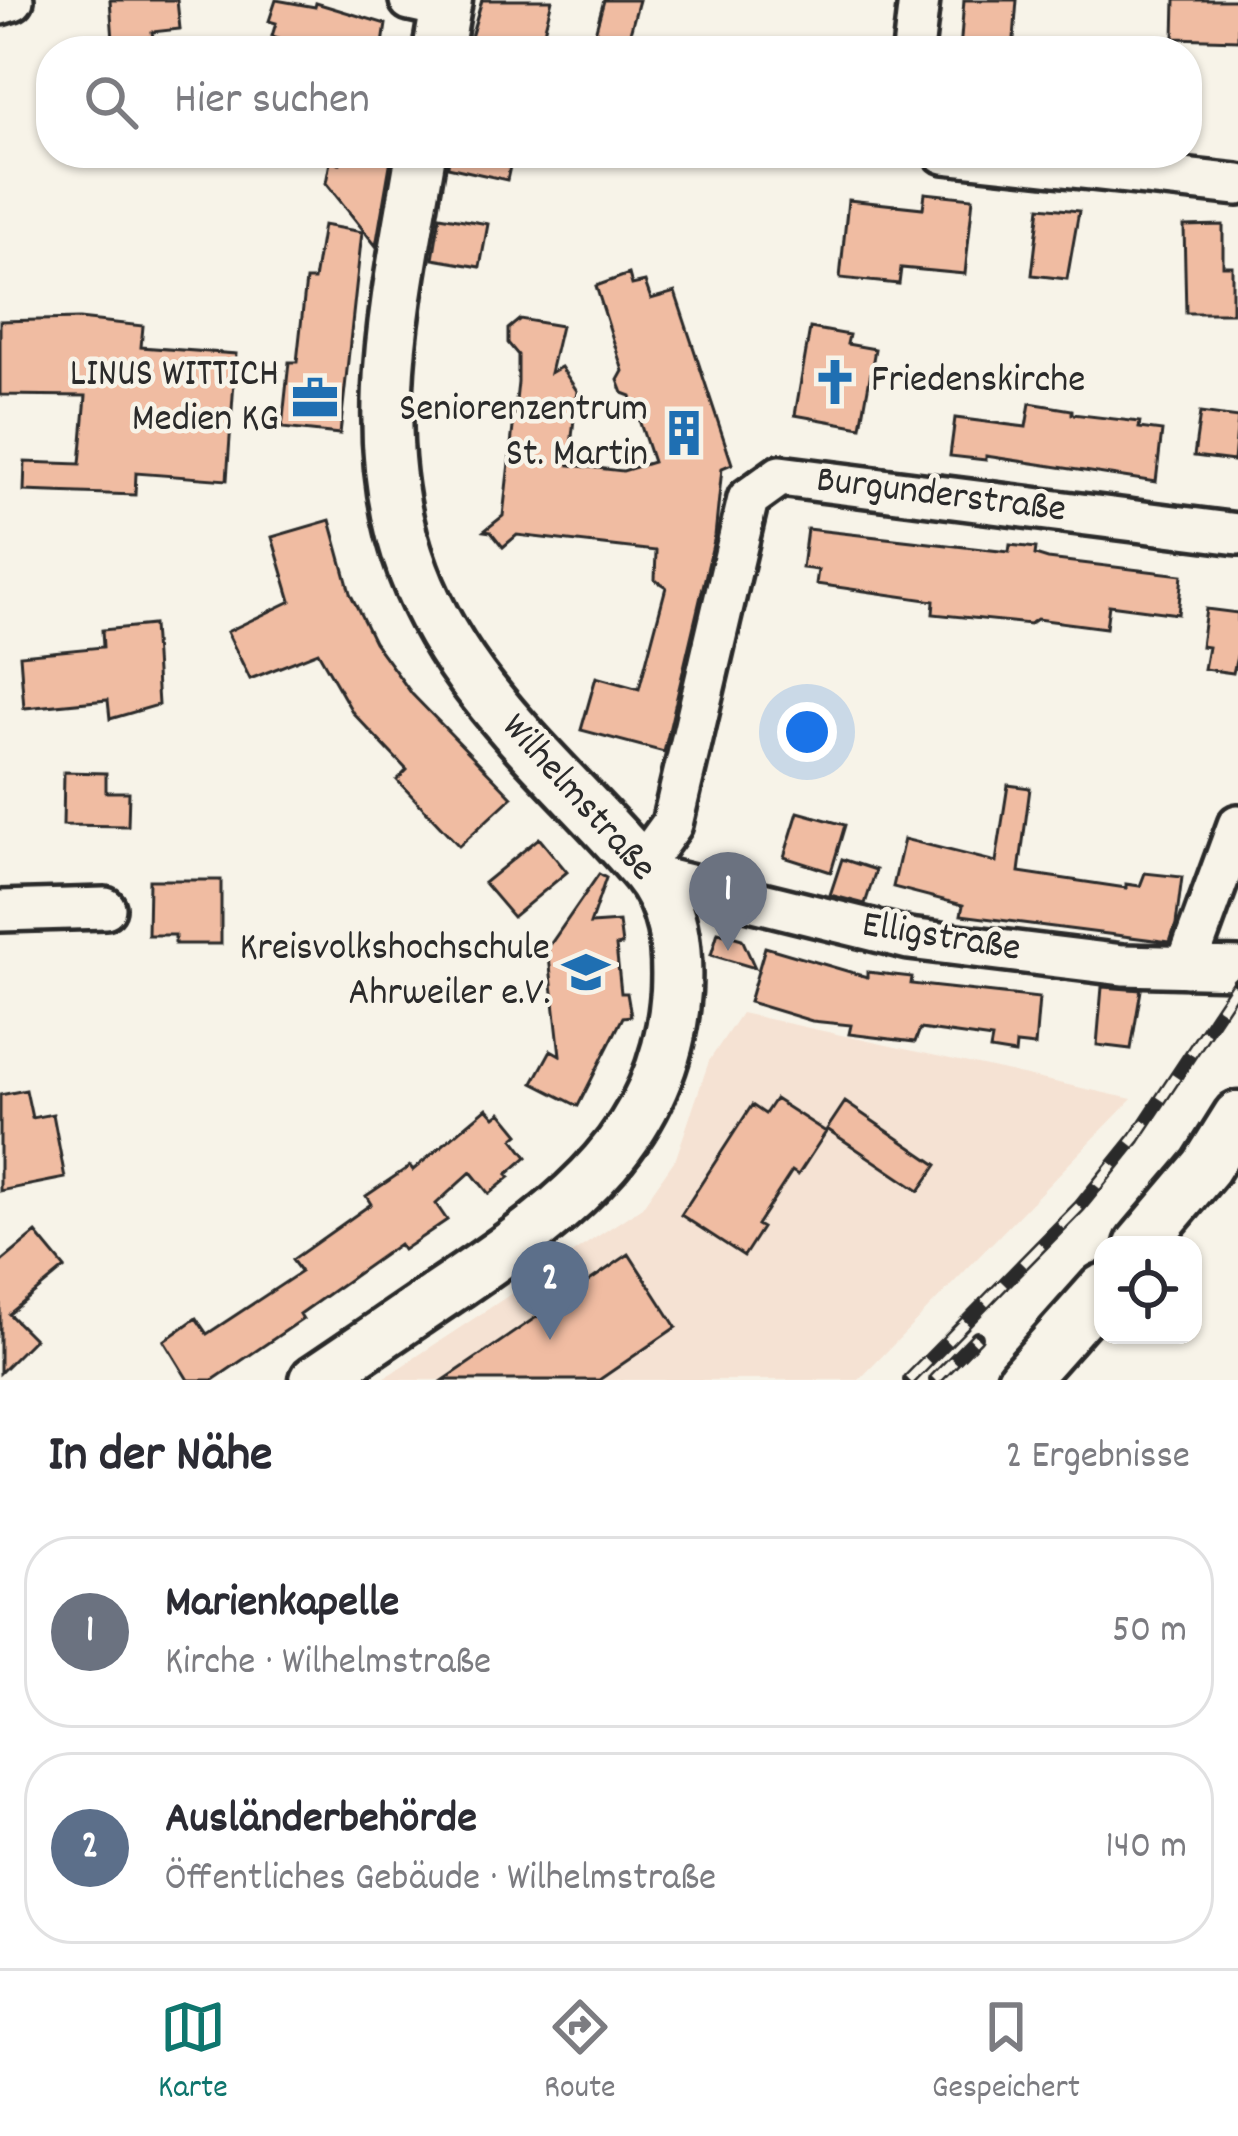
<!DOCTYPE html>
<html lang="de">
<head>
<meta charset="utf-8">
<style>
	body { margin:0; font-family:Dekko,sans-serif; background:#f2f2f3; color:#2b2b33 }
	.controls { position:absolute; right:36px; bottom:36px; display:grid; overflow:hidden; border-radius:24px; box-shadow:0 3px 9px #0004 }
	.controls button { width:108px; height:108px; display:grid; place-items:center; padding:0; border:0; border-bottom:3px solid #e1e1e2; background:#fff; color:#2b2b33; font:60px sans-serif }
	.you { position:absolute; left:807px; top:732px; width:42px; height:42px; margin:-30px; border:9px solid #fff; border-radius:50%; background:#1a73e8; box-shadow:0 0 0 18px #1a73e833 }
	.badge { display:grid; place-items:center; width:78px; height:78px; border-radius:50%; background:#0f766e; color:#fff; font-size:39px; font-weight:700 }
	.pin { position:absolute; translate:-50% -99px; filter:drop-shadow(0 3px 6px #0008) }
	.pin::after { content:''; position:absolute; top:63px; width:42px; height:36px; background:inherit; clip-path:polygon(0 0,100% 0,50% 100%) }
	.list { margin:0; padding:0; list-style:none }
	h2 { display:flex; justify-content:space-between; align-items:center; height:156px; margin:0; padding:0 48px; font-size:51px }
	h2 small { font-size:39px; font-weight:400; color:#7c7c81 }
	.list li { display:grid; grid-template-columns:78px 1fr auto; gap:36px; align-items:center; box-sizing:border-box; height:192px; margin:0 24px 24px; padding:0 24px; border:3px solid #e1e1e2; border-radius:48px }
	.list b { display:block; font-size:45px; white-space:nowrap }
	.list p { margin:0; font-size:39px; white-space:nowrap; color:#7c7c81 }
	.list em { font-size:39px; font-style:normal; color:#7c7c81 }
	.icon { flex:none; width:66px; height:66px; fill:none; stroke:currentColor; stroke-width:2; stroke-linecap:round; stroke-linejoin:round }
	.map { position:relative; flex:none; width:1238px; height:1380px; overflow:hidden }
	.search { position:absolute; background:#fff; box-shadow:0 3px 9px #0004; left:36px; right:36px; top:36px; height:132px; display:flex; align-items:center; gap:30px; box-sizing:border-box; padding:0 42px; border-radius:48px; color:#7c7c81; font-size:45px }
	.sheet { height:588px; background:#fff }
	nav { display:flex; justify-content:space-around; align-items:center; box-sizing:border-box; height:168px; border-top:3px solid #e1e1e2; background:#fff; font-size:33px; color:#7c7c81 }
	nav a { display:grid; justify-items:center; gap:6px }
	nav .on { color:#0f766e }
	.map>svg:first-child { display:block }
</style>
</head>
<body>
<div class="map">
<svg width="1238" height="1380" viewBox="0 0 1238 1380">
	<rect width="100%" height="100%" fill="#f7f3e8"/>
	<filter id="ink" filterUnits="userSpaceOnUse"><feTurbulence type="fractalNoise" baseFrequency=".00833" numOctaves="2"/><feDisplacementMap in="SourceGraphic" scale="24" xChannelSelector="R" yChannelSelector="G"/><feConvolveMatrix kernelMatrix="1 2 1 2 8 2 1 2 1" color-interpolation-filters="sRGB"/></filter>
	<g filter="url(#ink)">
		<path fill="#f5e2d3" d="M 741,1013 L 1132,1099 L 859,1380 L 381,1380 L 642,1207 L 676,1158 L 709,1061 Z"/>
		<path fill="#f0bca2" stroke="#2b2b2b" stroke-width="3" d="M 110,0 L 177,0 L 180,29 L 152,32 L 153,37 L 113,40 Z
			M 276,0 L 315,7 L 316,3 L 386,24 L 382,51 L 322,51 L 272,36 L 276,23 L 269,21 Z
			M 482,0 L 552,0 L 539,51 L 467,51 Z
			M 604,0 L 639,0 L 625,51 L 590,51 Z
			M 964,0 L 1017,0 L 1013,51 L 960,51 Z
			M 1175,0 L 1238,0 L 1238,40 L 1174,38 Z
			M 342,153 L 392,153 L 376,246 L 326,183 L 330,162 L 340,163 Z
			M 449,153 L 513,153 L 507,180 L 448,167 Z
			M 925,193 L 973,198 L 965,274 L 901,268 L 899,284 L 840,278 L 848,200 L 923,208 Z
			M 1040,207 L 1079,211 L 1067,279 L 1032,275 Z
			M 440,216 L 488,224 L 480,267 L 433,259 Z
			M 323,225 L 362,232 L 340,434 L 282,428 L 289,362 L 297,362 L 306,280 L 314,280 Z
			M 1223,225 L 1223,266 L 1232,266 L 1232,313 L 1186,313 L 1184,226 Z
			M 629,274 L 632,285 L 645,282 L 651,299 L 675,292 L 732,464 L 722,468 L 715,536 L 664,752 L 581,730 L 596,677 L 639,689 L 666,587 L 655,580 L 656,551 L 517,535 L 503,547 L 491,532 L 484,531 L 503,516 L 518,383 L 518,355 L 508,343 L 508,329 L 520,319 L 561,326 L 550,373 L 561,367 L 577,391 L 569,465 L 623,471 L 653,462 L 631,396 L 623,393 L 618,380 L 623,371 L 596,286 Z
			M 79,319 L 143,326 L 141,347 L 236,354 L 227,480 L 136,473 L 135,495 L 24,491 L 25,462 L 80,464 L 86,396 L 0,395 L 0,321 Z
			M 810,328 L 849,335 L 847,344 L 875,349 L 861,427 L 795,415 Z
			M 1030,403 L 1072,410 L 1072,414 L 1140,422 L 1139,428 L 1162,431 L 1156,482 L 986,456 L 986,460 L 950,456 L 955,418 L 1026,427 Z
			M 1200,413 L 1238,418 L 1234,461 L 1194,456 Z
			M 330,520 L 350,593 L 374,642 L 412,694 L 512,797 L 459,846 L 397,780 L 407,770 L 353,713 L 318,652 L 250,679 L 227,632 L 291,601 L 272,537 Z
			M 807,529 L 1009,552 L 1010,545 L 1036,548 L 1035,555 L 1048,559 L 1182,575 L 1178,614 L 1109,605 L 1106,628 L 1037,619 L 1030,624 L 933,614 L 934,601 L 816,584 L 818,570 L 802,568 Z
			M 1206,609 L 1238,613 L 1238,652 L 1233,673 L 1204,669 L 1208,647 L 1201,646 Z
			M 153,625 L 158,705 L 110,719 L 108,700 L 24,708 L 20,655 L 103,647 L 102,630 Z
			M 64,772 L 106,773 L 106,792 L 129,792 L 128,826 L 63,825 Z
			M 1008,785 L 1030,788 L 1019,872 L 1126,888 L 1126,884 L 1140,886 L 1145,873 L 1182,877 L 1176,924 L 1170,942 L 961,915 L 963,905 L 893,887 L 904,839 L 996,862 Z
			M 798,812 L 845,825 L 831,872 L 784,857 Z
			M 539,838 L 567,872 L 513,917 L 484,883 Z
			M 842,859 L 876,870 L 865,904 L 830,895 Z
			M 599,874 L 606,878 L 590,924 L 619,922 L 622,945 L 616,946 L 621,993 L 627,993 L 631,1016 L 623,1017 L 578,1106 L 533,1083 L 551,1050 L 560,1055 L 548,948 Z
			M 149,880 L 221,880 L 221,944 L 175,944 L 175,935 L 148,935 Z
			M 718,932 L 742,939 L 755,968 L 711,955 Z
			M 765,947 L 867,977 L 867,972 L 912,977 L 911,984 L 1039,998 L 1035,1046 L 1016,1044 L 1015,1054 L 990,1050 L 992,1039 L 920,1029 L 915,1042 L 849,1034 L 851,1025 L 812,1021 L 749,1002 Z
			M 1102,987 L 1141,990 L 1131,1049 L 1097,1045 Z
			M 26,1090 L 32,1118 L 53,1114 L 65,1178 L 0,1191 L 0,1095 Z
			M 775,1099 L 826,1132 L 798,1175 L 792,1171 L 757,1225 L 762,1228 L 744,1256 L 681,1215 L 752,1105 L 765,1114 Z
			M 845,1102 L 937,1165 L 919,1191 L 827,1129 Z
			M 487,1108 L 495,1117 L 501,1112 L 519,1134 L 513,1139 L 527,1157 L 507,1174 L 510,1177 L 489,1194 L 471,1172 L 436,1204 L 447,1220 L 403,1250 L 399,1244 L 300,1314 L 303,1319 L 213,1380 L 188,1380 L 164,1341 L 196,1318 L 207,1334 L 301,1272 L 292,1260 L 371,1204 L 366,1196 L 410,1166 L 413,1170 Z
			M 36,1233 L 65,1268 L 9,1314 L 34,1339 L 0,1373 L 0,1263 Z
			M 629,1254 L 676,1327 L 599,1380 L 444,1380 Z"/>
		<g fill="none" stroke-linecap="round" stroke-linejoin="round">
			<defs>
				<path id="minor" d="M 410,0 L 446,8
					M 0,4 L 13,0
					M 913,51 L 919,0
					M 944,153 L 1238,185
					M 641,867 L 672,824 L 748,499 L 780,476 L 1238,534
					M 648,875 L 909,939 L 1123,965 L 1238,968
					M 0,911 L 105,908
					M 1186,967 L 1238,825"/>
				<path id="major" d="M 438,51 L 447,0
					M 1140,1245 L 1206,1167 L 1238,1116
					M 315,1380 C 363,1348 410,1315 458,1283 C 568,1208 666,1136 676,991 C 678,948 674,905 645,871 C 563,775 460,695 414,573 C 362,436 398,293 421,153
					M 1022,1380 L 1103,1289"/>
			</defs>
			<use href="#minor" stroke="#2b2b2b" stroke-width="48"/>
			<use href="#major" stroke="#2b2b2b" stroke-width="57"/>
			<use href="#minor" stroke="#f7f3e8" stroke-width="39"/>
			<use href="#major" stroke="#f7f3e8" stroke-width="48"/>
			<defs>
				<path id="rail" d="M 909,1380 L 1080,1206 L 1135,1138 L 1238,983
					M 935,1380 L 977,1337"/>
			</defs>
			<use href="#rail" stroke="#2b2b2b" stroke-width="14"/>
			<use href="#rail" stroke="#f7f3e8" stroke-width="9" stroke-dasharray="27" stroke-linecap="butt"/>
		</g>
	</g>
	<defs>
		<symbol id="church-bare" viewBox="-9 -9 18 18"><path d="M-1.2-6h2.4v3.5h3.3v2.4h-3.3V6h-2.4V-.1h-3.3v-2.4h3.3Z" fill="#1f6fb2" stroke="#f7f3e8" stroke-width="2.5" paint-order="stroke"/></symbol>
		<symbol id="office-bare" viewBox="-9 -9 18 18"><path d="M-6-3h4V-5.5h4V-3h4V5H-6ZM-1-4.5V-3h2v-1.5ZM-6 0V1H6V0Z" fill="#1f6fb2" stroke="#f7f3e8" stroke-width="2.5" paint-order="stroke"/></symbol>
		<symbol id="building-bare" viewBox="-9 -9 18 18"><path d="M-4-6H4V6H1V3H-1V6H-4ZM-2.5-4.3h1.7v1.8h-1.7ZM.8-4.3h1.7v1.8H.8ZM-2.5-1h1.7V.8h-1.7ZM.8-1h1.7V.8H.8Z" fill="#1f6fb2" stroke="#f7f3e8" stroke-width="2.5" paint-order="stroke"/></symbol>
		<symbol id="university-bare" viewBox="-9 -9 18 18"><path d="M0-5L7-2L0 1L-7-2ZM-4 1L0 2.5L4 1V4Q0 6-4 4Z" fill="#1f6fb2" stroke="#f7f3e8" stroke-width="2.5" paint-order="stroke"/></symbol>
	</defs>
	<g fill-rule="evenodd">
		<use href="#church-bare" x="802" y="349" width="66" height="66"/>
		<use href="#office-bare" x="282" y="365" width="66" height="66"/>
		<use href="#building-bare" x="651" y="400" width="66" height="66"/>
		<use href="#university-bare" x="553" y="939" width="66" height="66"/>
	</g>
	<g text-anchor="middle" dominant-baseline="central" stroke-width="9" stroke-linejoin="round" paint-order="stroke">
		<g font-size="39" fill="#2b2b2b" stroke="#f7f3e8" text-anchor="end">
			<text x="279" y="376">LINUS WITTICH<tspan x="279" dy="45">Medien KG</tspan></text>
			<text x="871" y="382" text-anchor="start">Friedenskirche</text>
			<text x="648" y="411">Seniorenzentrum<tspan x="648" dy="45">St. Martin</tspan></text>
			<text x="550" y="950">Kreisvolkshochschule<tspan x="550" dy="45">Ahrweiler e.V.</tspan></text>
		</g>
		<g font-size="39" fill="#2b2b2b" stroke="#f7f3e8">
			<text transform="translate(941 497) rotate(7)">Burgunderstraße</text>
			<text transform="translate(577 799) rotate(48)">Wilhelmstraße</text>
			<text transform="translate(941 939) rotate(9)">Elligstraße</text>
		</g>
	</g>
</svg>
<div class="controls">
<button><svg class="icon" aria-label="locate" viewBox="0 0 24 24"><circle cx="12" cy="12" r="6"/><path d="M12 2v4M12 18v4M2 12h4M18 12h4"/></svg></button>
</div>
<div class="you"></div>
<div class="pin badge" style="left:728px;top:951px;background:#6b7280">1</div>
<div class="pin badge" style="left:550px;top:1340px;background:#5c6f8a">2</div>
<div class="search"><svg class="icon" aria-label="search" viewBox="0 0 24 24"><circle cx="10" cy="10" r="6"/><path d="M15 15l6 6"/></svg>Hier suchen</div>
</div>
<section class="sheet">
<h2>In der Nähe<small>2 Ergebnisse</small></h2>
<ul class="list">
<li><span class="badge" style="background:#6b7280">1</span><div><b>Marienkapelle</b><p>Kirche · Wilhelmstraße</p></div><em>50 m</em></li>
<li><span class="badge" style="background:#5c6f8a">2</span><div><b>Ausländerbehörde</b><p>Öffentliches Gebäude · Wilhelmstraße</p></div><em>140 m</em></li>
</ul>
</section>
<nav>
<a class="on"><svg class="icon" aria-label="map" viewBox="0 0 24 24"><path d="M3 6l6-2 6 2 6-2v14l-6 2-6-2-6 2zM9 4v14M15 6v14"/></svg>Karte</a>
<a><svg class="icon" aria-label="directions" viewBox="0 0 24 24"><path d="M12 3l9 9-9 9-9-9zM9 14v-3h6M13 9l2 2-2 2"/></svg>Route</a>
<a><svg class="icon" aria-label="saved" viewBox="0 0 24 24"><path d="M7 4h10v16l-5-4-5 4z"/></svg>Gespeichert</a>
</nav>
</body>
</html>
